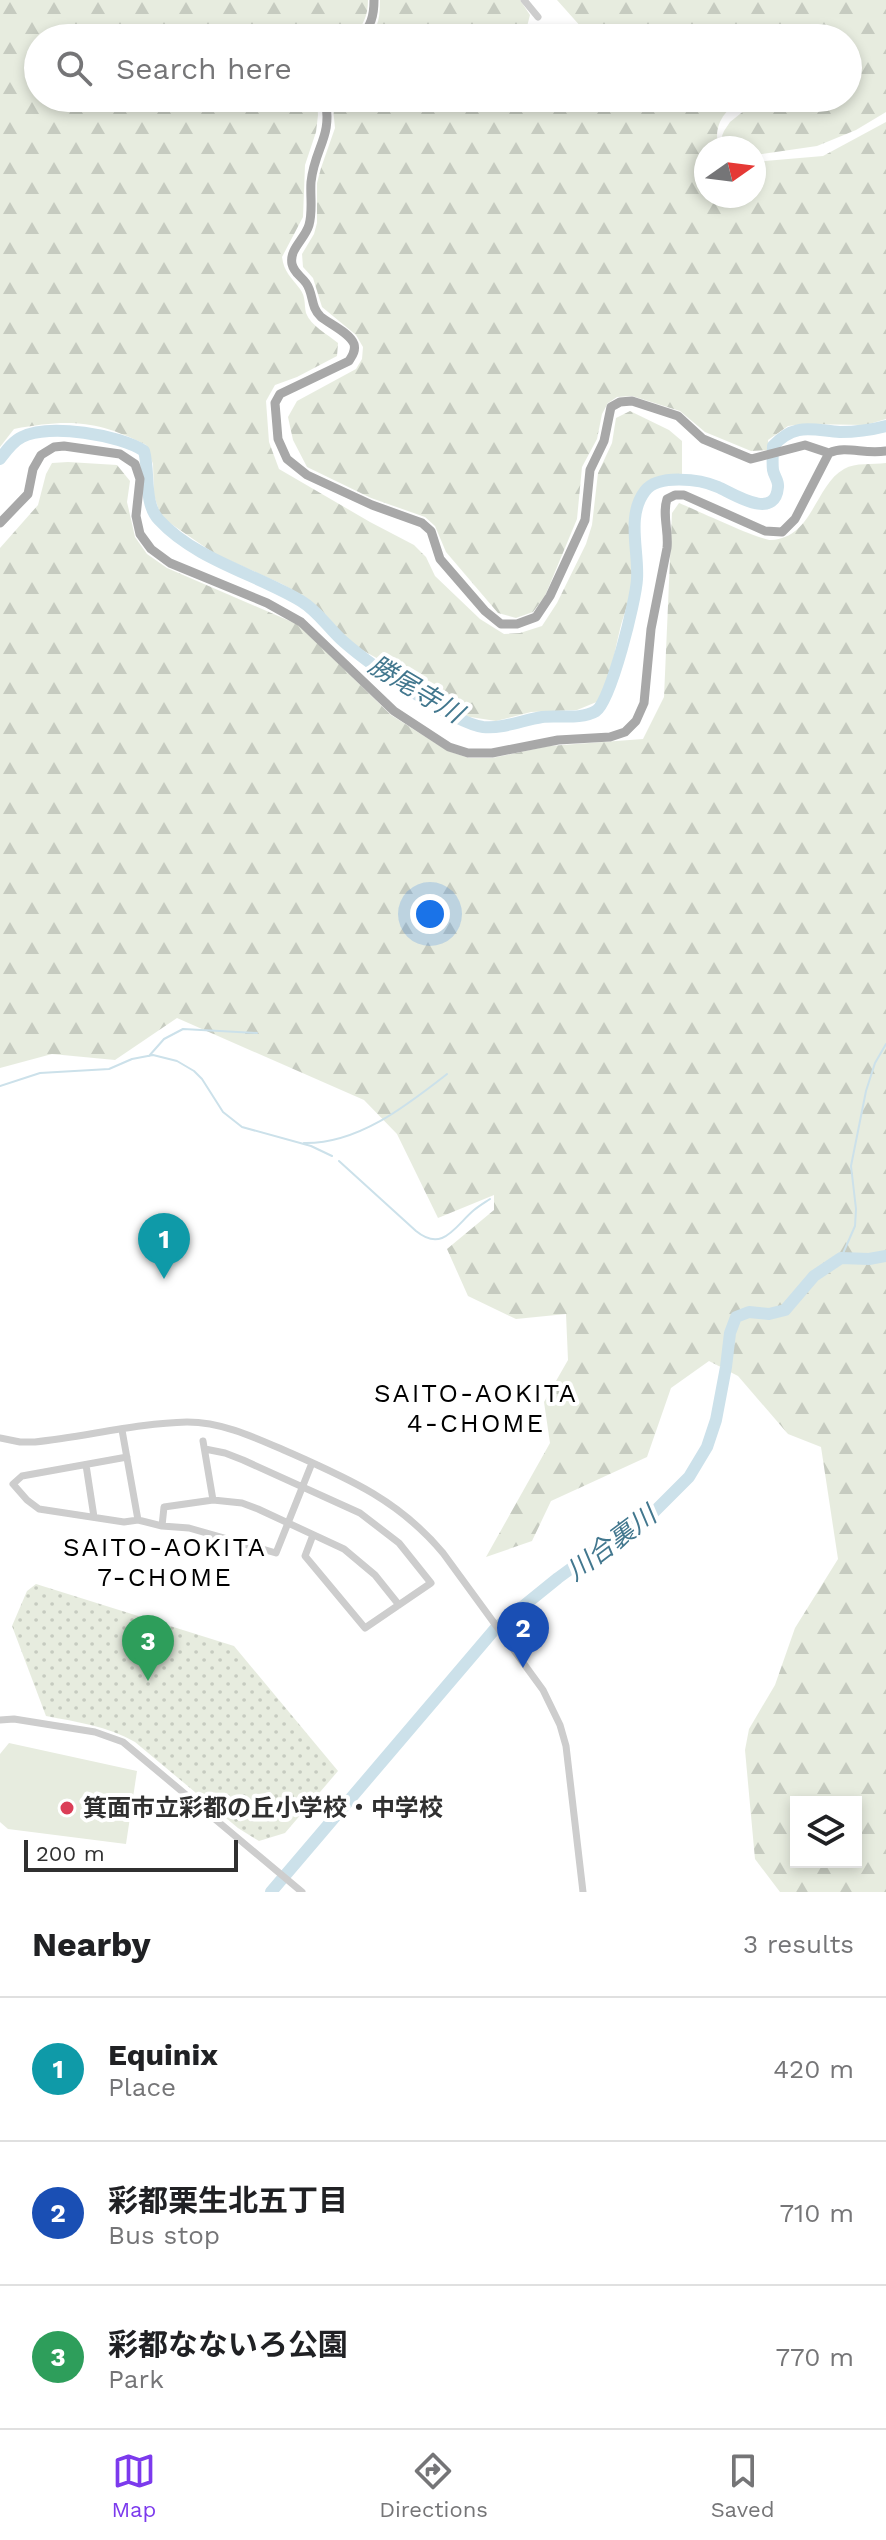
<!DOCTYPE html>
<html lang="en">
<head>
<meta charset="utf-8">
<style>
	body { margin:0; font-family:"Work Sans","Noto Sans JP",sans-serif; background:#f6f6f6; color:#202124 }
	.controls { position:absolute; right:24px; bottom:24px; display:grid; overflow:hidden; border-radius:0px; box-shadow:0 4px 12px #0003 }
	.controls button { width:72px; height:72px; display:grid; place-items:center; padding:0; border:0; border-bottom:2px solid #e0e0e0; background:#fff; color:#202124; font:40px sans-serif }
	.compass { position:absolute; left:694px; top:136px; width:72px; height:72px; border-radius:50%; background:#fff; box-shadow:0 4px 12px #0003; rotate:76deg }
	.scale { position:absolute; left:24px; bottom:20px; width:214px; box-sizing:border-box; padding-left:8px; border:4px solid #303030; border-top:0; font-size:22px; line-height:28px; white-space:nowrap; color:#303030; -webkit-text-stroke:6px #fff; paint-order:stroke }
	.you { position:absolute; left:430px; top:914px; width:28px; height:28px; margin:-20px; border:6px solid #fff; border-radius:50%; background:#1a73e8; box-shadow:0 0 0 12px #1a73e833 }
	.badge { display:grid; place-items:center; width:52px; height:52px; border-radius:50%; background:#7c3aed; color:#fff; font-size:26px; font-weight:700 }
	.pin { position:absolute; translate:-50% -66px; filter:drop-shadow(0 2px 4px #0008) }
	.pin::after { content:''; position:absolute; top:42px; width:28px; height:24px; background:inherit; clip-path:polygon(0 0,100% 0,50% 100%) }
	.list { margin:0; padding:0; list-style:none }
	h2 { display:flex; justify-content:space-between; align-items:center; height:104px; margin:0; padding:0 32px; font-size:34px }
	h2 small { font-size:26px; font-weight:400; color:#757577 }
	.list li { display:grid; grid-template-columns:52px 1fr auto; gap:24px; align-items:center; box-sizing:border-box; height:144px; padding:0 32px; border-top:2px solid #e0e0e0 }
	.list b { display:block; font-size:30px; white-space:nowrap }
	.list p { margin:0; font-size:26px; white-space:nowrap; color:#757577 }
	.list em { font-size:26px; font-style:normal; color:#757577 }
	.icon { flex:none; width:44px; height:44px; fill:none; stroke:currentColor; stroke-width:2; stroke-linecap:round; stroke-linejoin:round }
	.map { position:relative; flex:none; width:886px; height:1892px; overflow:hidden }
	.search { position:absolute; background:#fff; box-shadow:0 4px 12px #0003; left:24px; right:24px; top:24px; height:88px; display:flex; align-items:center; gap:20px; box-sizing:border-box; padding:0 28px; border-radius:44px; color:#757577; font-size:30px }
	.sheet { height:536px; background:#fff }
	nav { display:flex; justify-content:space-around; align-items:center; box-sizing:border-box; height:112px; border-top:2px solid #e0e0e0; background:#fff; font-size:22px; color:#757577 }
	nav a { display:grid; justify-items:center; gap:4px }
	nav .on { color:#7c3aed }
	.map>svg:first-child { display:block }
</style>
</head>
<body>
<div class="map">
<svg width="886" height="1892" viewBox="0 0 886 1892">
	<defs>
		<pattern id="forest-firs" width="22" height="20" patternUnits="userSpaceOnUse" patternTransform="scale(2)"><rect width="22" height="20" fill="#e7ecdf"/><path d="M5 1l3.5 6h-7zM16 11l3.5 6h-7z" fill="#c6cbc0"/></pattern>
		<pattern id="park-dots" width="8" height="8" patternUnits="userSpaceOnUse" patternTransform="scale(2)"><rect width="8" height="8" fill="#e7ecdf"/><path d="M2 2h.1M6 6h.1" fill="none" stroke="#c6cbc0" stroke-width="1.8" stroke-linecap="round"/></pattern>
	</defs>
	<rect width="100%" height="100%" fill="#fff"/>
	<path fill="#e7ecdf" d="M 9,1743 L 137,1771 L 126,1844 L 8,1829 L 0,1822 L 0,1754 Z"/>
	<path fill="url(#forest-firs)" fill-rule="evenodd" d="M 0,0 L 368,0 C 368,16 363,26 352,38 L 38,38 L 38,98 L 317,98 L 318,115 L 316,132 L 305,165 L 303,217 L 282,257 C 284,272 291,277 300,289 C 306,297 304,304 306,313 C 311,326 327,334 338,343 L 337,356 L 297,377 L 275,385 L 266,401 L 269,442 L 279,469 L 370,522 L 414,545 L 426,557 L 435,576 L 480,619 L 504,634 L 520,633 L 542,626 L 557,603 L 586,544 L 592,525 L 598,473 L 612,443 L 616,418 L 630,411 L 669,430 L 682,441 L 682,478 L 670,476 L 649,480 C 617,515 637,542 632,581 C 631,598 624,613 620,629 C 614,654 611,678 599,701 L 577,710 L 531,712 L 496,721 L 464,716 L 382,661 L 353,645 L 321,610 L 305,597 L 282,584 L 215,554 L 161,517 L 154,495 L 153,464 L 146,445 C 97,420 68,419 14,429 L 0,447 Z
		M 380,0 L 520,0 L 530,15 L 524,38 L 369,38 C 379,27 380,14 380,0 Z
		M 557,0 L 886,0 L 886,112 L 856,130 L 817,146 L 762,154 L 754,154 L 754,148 L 726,148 L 722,136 L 724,131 L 730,122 L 760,98 L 848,98 L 848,38 L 698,38 L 676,33 L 596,37 L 582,28 Z
		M 332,98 L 556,98 L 559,101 L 567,98 L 612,98 L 618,106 L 638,109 L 648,98 L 745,98 C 725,108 712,126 719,148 L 706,148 L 706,196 L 754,196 L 754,162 L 823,156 L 886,122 L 886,419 L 866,425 L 804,424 L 788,426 L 768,440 L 769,450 L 751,451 L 705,432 L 680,411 L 632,396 L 617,397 L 608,403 L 602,414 L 597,439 L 582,467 L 577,519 L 545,596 L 533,612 L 516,618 L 498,613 L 446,552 L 435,526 L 425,517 L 371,498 L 307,467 L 293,440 L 288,417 L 297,401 L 356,369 L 362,359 L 363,347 L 356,335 L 322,307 L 313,278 L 303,267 L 302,254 L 314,234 L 317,223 L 317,183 L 321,168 L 335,128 Z
		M 68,462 L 117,465 L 130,481 L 127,502 L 135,537 L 147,554 L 167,568 L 299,625 L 391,715 L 448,751 L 469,758 L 492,758 L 549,746 L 643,739 L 664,697 L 672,513 L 679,503 C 694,509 759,540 771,540 C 813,538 815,485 844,469 C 856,462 872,465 886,463 L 886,1892 L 780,1892 L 755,1859 L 745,1750 L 749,1729 L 775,1685 L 795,1628 L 838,1559 L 821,1447 L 788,1434 L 738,1376 L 709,1361 L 671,1388 L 647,1457 L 551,1501 L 532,1541 L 486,1557 L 550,1443 L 544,1402 L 568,1360 L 566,1314 L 516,1319 L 468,1296 L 447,1249 L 494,1210 L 494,1195 L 438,1218 L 397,1134 L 364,1100 L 177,1018 L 115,1060 L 52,1054 L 0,1068 L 0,548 L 38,505 L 46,474 L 52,463 ZM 796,1802 L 856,1802 L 856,1862 L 796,1862 Z"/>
	<path fill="url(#park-dots)" d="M 36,1584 L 234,1646 L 338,1771 L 285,1833 L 259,1841 L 238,1828 L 135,1742 C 107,1726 77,1722 46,1716 L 12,1626 L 27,1591 Z"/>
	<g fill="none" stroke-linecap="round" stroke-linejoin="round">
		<path stroke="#cce1ea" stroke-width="2" d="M 149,1056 L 164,1039 L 183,1029 L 257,1033
			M 0,1086 L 40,1073 L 109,1069 L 132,1059 L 153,1055 L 177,1061 L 194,1071 L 202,1079 L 223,1112 L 242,1127 L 311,1146 L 332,1156
			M 304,1143 C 358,1144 406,1106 447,1074
			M 339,1161 L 416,1231 C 443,1253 455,1226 474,1210 C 479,1206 484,1203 490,1199
			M 841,1258 L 855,1226 L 856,1209 L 851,1166 L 866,1091 L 875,1063 L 886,1044"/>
		<path stroke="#cce1ea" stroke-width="12" d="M 0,459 C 6,451 13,441 22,437 C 49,423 120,435 144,451 C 150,472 143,503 159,520 C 196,560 256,574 301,601 C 318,611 329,629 344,642 C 369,664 453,723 483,727 C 503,729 523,720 542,717 C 558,715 581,720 596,711 C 611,701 636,600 637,579 C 639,551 626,516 645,491 C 658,474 700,479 718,487 C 732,493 775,522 778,487 C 779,481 774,476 773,470 C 772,462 773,453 773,446 C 795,422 812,430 840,432 C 856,432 871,430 886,426
			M 271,1892 L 495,1629 L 558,1578 L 614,1537 L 654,1512 L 689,1477 L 707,1447 L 716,1420 L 726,1367 L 730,1333 L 736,1317 L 749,1312 L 769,1314 L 785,1310 L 814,1276 L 841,1258 L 869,1259 L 886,1256"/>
		<path stroke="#cdcdcd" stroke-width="7" d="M 524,0 L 538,17
			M 122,1430 L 138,1520
			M 0,1438 L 20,1442 L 35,1442 C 84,1437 138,1423 187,1422 C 222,1422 254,1437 286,1451 C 347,1478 399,1500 443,1553 L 543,1690 L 560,1725 L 566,1746 L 583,1892
			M 203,1441 L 213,1500
			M 205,1449 L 225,1453 L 243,1460 L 360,1513 L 399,1543 L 431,1583 L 365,1628 L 305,1556 L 313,1535
			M 127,1457 L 22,1476 L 13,1484 L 27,1500 L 39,1509 L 124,1522 L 138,1520 L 162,1526 L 189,1528 L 276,1553 L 312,1463
			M 86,1465 L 94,1517
			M 162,1526 L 164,1507 L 213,1500 L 242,1503 L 258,1509 L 344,1549 L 375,1575 L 399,1605
			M 0,1720 L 14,1719 L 95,1732 L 123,1742 L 302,1892"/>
		<path stroke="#a8a8a8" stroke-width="9" d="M 360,38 C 371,26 374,16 374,0
			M 325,98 C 333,138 315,146 311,182 C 310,196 313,211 309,225 C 305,239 289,249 292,264 C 294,273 301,276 306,283 C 314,294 310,307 321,317 C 330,324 350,333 354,344 C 356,351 352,356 349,361 L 280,394 L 275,403 L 278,439 L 287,459 L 307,475 L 372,505 L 422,523 L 431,531 L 440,559 L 485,611 L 501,624 L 517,624 L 536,617 L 550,596 L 585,520 L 590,470 L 604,441 L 611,407 L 620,402 L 632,401 L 678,416 L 703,439 L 751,459 L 805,445 L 829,453
			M 829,453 C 847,445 864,455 886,451
			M 0,523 L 28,494 L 33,469 L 41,455 L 54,447 L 64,446 L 120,454 L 135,464 L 140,479 L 136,516 L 140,534 L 151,549 L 170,563 L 267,603 L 301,622 L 394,711 L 449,747 L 468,753 L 492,753 L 558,740 L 610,737 L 625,732 L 636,721 L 644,703 L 651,629 L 667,548 C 669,532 662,515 667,499 L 675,495 L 684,495 L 765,531 L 782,532 L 795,519 L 829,453"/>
	</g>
	<circle fill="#db3e57" stroke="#fff" stroke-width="3" cx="67" cy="1808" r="8"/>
	<g text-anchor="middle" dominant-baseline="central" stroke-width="8" stroke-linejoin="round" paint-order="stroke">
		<g font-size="24" font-weight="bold" fill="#303030" stroke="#fff" text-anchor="start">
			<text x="83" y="1808">箕面市立彩都の丘小学校・中学校</text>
		</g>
		<g font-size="26" font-style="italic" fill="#42778e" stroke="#fff">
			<text transform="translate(416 689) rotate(31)">勝尾寺川</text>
			<text transform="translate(611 1543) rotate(-37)">川合裏川</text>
		</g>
		<g font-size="26" letter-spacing="2" fill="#000" stroke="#fff">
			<text x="476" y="1393">SAITO-AOKITA<tspan x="476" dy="30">4-CHOME</tspan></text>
			<text x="165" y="1547">SAITO-AOKITA<tspan x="165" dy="30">7-CHOME</tspan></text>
		</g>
	</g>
</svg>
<div class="controls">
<button><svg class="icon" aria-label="layers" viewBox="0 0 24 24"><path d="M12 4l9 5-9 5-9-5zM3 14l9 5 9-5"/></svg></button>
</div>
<svg class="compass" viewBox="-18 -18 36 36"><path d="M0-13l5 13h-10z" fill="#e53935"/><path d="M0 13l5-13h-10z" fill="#757577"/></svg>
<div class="scale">200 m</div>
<div class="you"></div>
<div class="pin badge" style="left:164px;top:1279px;background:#0f9aa8">1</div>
<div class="pin badge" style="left:523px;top:1668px;background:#1a4fb4">2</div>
<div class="pin badge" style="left:148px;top:1681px;background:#2e9e5b">3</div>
<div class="search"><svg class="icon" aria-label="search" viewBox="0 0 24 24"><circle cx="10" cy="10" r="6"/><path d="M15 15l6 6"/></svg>Search here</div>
</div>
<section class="sheet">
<h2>Nearby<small>3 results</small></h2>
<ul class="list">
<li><span class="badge" style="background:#0f9aa8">1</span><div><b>Equinix</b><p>Place</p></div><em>420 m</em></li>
<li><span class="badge" style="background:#1a4fb4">2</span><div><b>彩都栗生北五丁目</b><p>Bus stop</p></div><em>710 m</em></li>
<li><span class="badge" style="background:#2e9e5b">3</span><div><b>彩都なないろ公園</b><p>Park</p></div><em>770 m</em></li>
</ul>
</section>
<nav>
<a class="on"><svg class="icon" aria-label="map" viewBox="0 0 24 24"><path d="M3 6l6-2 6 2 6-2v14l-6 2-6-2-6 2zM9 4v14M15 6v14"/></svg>Map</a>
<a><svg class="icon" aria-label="directions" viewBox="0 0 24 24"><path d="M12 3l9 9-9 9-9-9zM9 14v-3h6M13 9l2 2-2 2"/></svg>Directions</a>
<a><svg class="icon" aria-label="saved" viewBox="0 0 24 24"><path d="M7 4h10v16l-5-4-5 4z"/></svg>Saved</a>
</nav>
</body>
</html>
